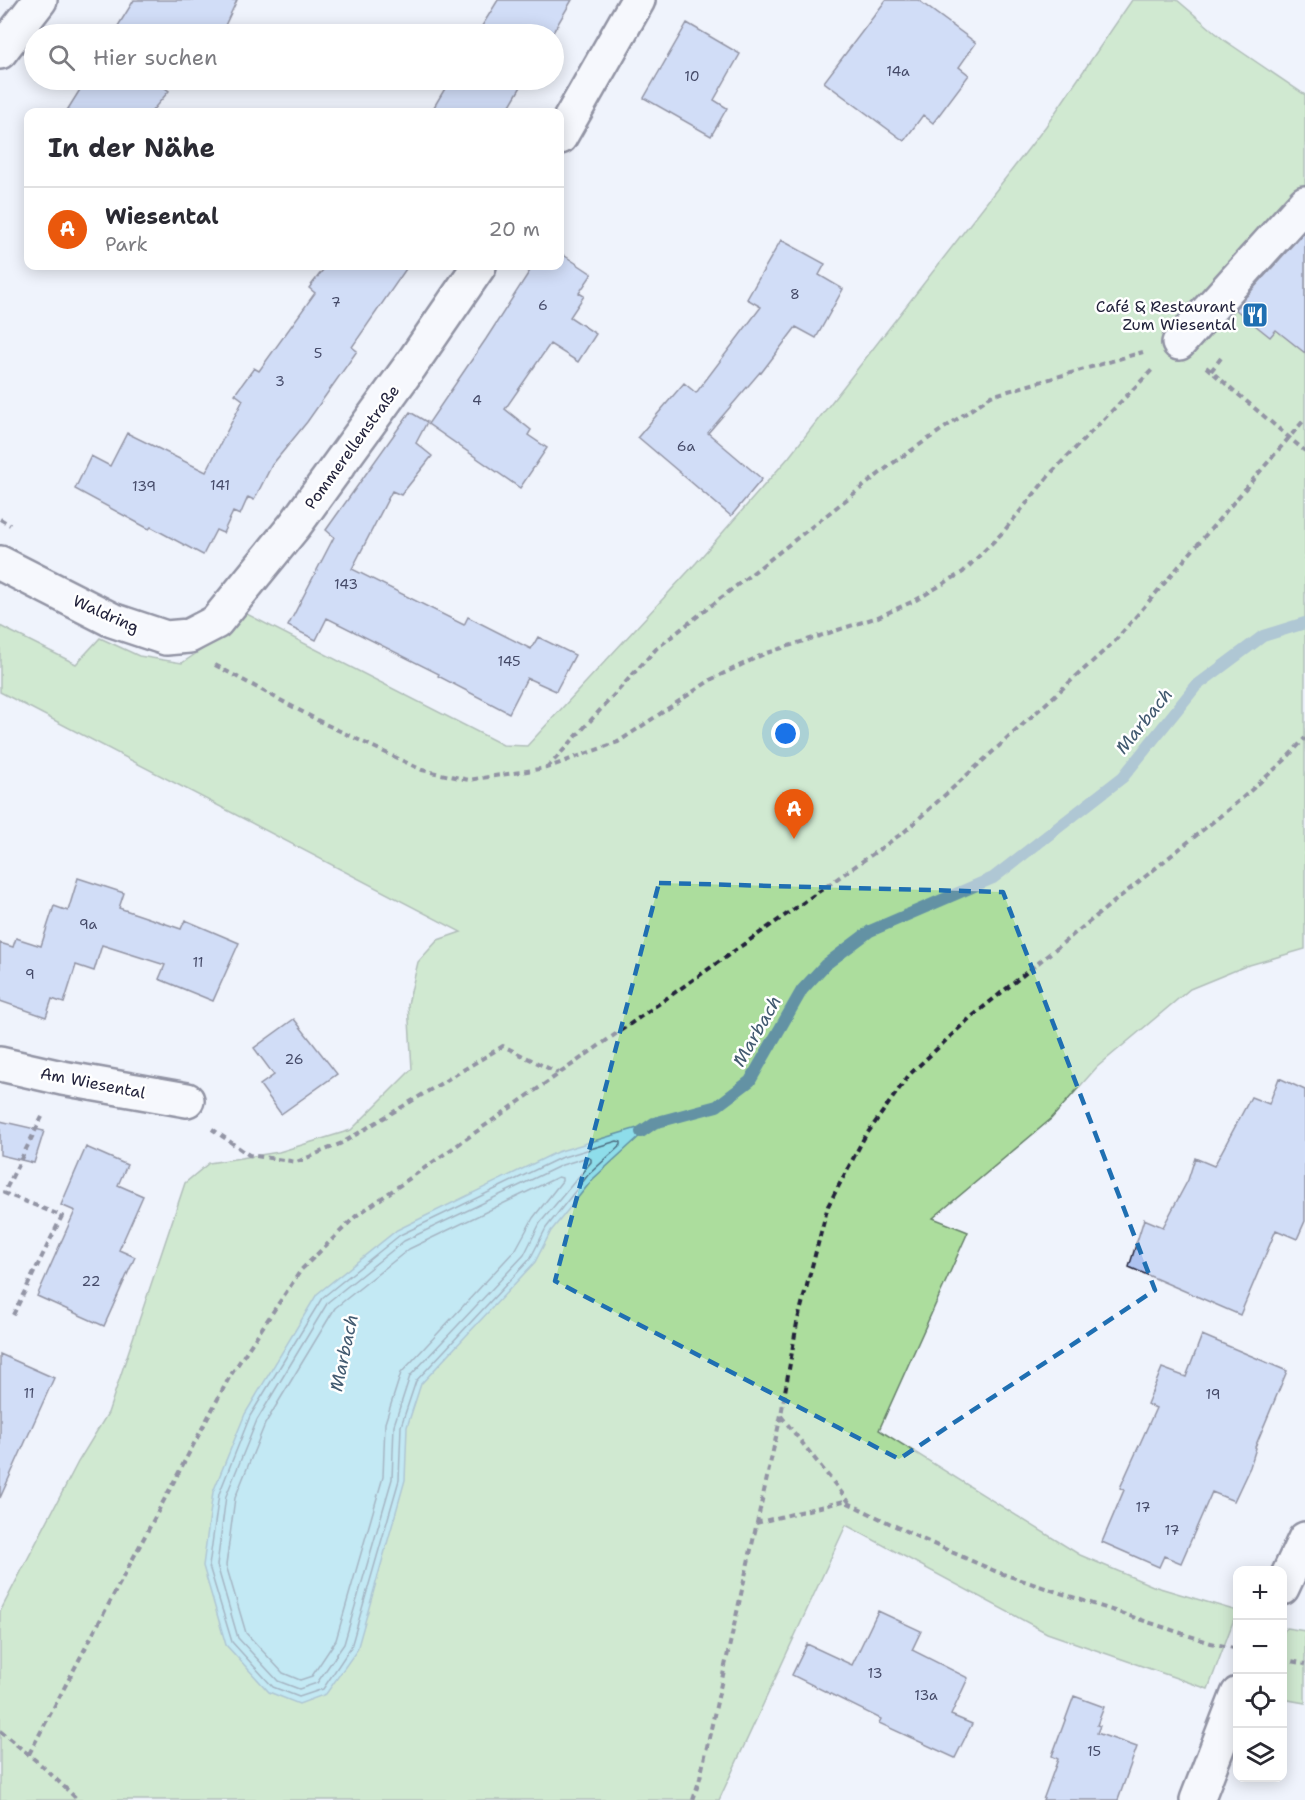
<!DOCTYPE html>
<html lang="de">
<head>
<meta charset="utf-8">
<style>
	body { margin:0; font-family:"Shantell Sans",sans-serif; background:#f2f2f3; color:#2b2b33 }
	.controls { position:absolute; right:18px; bottom:18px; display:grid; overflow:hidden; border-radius:12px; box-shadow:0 3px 15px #0003 }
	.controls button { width:54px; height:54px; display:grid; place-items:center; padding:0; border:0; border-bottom:2px solid #e1e1e2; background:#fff; color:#2b2b33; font:30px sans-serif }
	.you { position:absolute; left:786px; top:734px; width:21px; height:21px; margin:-15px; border:4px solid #fff; border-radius:50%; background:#1a73e8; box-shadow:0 0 0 9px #1a73e833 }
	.badge { display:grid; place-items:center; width:39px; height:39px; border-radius:50%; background:#ea580c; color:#fff; font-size:20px; font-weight:700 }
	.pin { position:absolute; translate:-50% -50px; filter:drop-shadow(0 2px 3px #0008) }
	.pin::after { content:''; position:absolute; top:32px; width:21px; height:18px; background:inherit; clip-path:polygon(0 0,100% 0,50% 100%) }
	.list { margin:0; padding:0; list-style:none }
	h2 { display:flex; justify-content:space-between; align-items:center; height:78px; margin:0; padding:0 24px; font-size:26px }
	h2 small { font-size:20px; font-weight:400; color:#7c7c81 }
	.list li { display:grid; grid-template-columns:39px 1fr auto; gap:18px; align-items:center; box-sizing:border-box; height:84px; padding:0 24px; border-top:2px solid #e1e1e2 }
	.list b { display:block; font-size:22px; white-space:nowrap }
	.list p { margin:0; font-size:20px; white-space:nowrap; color:#7c7c81 }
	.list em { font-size:20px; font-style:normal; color:#7c7c81 }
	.icon { flex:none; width:33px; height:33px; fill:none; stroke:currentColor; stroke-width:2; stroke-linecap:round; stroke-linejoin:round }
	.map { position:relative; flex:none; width:1305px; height:1800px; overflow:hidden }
	.search { position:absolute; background:#fff; box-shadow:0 3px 15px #0003; left:24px; top:24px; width:540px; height:66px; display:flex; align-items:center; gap:15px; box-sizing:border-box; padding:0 21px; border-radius:33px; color:#7c7c81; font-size:22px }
	.panel { position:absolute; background:#fff; box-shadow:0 3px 15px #0003; left:24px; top:108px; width:540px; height:162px; border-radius:12px }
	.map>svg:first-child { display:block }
</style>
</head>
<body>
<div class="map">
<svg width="1305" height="1800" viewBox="0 0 1305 1800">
	<rect width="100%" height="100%" fill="#eff3fc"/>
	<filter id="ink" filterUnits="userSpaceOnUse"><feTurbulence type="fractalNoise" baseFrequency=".0167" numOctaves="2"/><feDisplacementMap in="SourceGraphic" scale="12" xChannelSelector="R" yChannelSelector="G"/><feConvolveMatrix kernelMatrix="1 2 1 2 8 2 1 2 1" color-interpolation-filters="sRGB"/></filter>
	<g filter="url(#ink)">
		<path fill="#acdd9d" stroke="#67806c" stroke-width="1.5" d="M 1132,0 L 1177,0 L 1224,40 L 1305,95 L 1305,949 L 1246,966 L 1190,989 L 1097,1067 L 1051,1119 L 933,1218 L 968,1232 L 879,1430 L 1080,1555 L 1153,1586 L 1237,1611 L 1208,1689 L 1047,1633 L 846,1525 L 719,1800 L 0,1800 L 0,1612 L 78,1462 L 108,1413 L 185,1183 L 209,1163 L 279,1152 L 351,1130 L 412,1069 L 408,1004 L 418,962 L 438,940 L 461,932 L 0,692 L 0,626 L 76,664 L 100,638 L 139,656 L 182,663 L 219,638 L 241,611 L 503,745 L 527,746 L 696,563 L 789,457 L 1046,126 Z
			M 1286,1628 L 1305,1631 L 1305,1703 L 1283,1699 L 1282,1635 Z"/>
		<path fill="#8eddea" stroke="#6392a4" stroke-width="1.5" d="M 654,1123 L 593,1179 L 551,1231 L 535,1262 L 421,1384 L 407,1427 L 405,1480 L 357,1650 L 326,1694 L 299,1704 L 269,1692 L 226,1645 L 203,1566 L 213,1492 L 245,1414 L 317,1294 L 397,1230 L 557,1152 Z"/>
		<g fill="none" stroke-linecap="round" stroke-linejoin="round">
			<path stroke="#4d6d81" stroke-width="1.5" d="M 617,1141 L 621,1142 L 621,1145 L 588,1175 L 546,1228 L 530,1259 L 416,1381 L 401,1426 L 399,1480 L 351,1647 L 323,1689 L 299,1697 L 273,1687 L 232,1642 L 209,1566 L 219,1494 L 250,1416 L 322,1298 L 400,1235 L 560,1158 Z
				M 588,1157 L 591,1159 L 591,1162 L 540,1223 L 524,1255 L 410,1376 L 394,1425 L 392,1479 L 344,1644 L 317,1683 L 299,1689 L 278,1681 L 238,1638 L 217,1565 L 226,1496 L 257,1420 L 328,1302 L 404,1241 L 562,1165 Z
				M 558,1177 L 562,1178 L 562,1181 L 533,1218 L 516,1249 L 401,1373 L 385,1423 L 383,1477 L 336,1640 L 312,1676 L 300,1680 L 283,1673 L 246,1633 L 226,1565 L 235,1498 L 265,1424 L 335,1308 L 409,1249 Z"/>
			<path stroke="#6392a4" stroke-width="12" d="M 641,1132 L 654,1123 L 717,1106 L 750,1081 L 802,990 L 825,965 L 870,931 L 993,878 L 1123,777 L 1196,686 L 1263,636 L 1305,623"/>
		</g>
		<path fill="#aec3f1" stroke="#22223b" stroke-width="1.5" d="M 134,0 L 237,0 L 221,34 L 113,34 Z
			M 498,0 L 572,0 L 552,34 L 477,34 Z
			M 886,0 L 918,0 L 976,43 L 959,67 L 969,75 L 933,123 L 923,115 L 904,141 L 824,82 Z
			M 687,23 L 740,54 L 714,100 L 727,108 L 711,136 L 644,98 Z
			M 86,80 L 154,80 L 169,91 L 151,112 L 66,112 Z
			M 450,80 L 525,80 L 506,112 L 431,112 Z
			M 1305,231 L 1305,353 L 1276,330 L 1270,337 L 1235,309 Z
			M 781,240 L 825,264 L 819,275 L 843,289 L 816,338 L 796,327 L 761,373 L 760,372 L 708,433 L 762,479 L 731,516 L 638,437 L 684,383 L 696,393 L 761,307 L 747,299 Z
			M 562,254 L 592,274 L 579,293 L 584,296 L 570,317 L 596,334 L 578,362 L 550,344 L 505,409 L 531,430 L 528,435 L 547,448 L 520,488 L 428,424 L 486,339 L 533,266 L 560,266 L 560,258 Z
			M 326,266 L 408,266 L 352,347 L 357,351 L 307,422 L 272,465 L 254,500 L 248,497 L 240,515 L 233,512 L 223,533 L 216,530 L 203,555 L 151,527 L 149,529 L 75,489 L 91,456 L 110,466 L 127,433 L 206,472 L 243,400 L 235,394 L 254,368 L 259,371 L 315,293 L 309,288 Z
			M 410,412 L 427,422 L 416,443 L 432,456 L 401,495 L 392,491 L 352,569 L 464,625 L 468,617 L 531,649 L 538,637 L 575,655 L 556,691 L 527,678 L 509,713 L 438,676 L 439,674 L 327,618 L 316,640 L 288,626 L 334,537 L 326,530 Z
			M 78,878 L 124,893 L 119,908 L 181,929 L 185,920 L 239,943 L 213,1001 L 159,979 L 165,965 L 102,945 L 94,971 L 76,965 L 64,1003 L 52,999 L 46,1017 L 0,1001 L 0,943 L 13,947 L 16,938 L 41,946 L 54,906 L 68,911 Z
			M 294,1019 L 337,1074 L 281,1114 L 260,1085 L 274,1075 L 254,1048 Z
			M 1279,1078 L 1305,1090 L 1305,1221 L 1297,1239 L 1276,1230 L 1240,1315 L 1129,1267 L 1144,1219 L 1163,1227 L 1188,1180 L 1195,1158 L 1214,1166 L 1251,1097 L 1269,1104 Z
			M 0,1121 L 44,1131 L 34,1163 L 0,1155 Z
			M 86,1147 L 127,1165 L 118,1185 L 143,1196 L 119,1250 L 135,1257 L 104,1326 L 37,1296 L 75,1211 L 61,1205 Z
			M 1202,1335 L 1287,1371 L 1255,1447 L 1256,1448 L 1250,1467 L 1234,1501 L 1212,1492 L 1181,1563 L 1164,1556 L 1159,1567 L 1102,1542 L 1124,1490 L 1120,1488 L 1156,1408 L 1147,1404 L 1162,1368 L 1186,1377 Z
			M 0,1354 L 54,1378 L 0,1498 Z
			M 878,1611 L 921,1631 L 912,1650 L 968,1678 L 951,1715 L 972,1724 L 955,1758 L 879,1723 L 881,1719 L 792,1675 L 807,1644 L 852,1665 Z
			M 1074,1696 L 1104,1707 L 1097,1725 L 1100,1726 L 1097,1733 L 1137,1747 L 1118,1800 L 1043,1800 L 1058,1759 L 1052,1756 Z"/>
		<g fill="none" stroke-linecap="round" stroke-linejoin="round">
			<defs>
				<path id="minor" d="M 0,52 L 40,0
					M 560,137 L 638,0
					M 1179,343 L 1305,203
					M 0,563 L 112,620 L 166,638 L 189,636 L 216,622 L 295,525 L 411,365 L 479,266
					M 0,1064 L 62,1078 L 187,1100
					M 1282,1588 L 1305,1539
					M 1197,1800 L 1238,1694"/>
			</defs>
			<use href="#minor" stroke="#22223b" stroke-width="38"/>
			<path stroke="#22223b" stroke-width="4" stroke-dasharray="6 4.5" stroke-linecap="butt" d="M 1206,367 L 1305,451
				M 1211,371 L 1221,358
				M 0,519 L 10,525
				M 215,665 L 323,723 L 422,770 L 469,780 L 546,768 L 618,742 L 712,679 L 764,654 L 878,617 L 916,600 L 963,572 L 1004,531 L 1052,472 L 1153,369
				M 547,768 L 657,648 L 893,463 L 991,396 L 1143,352
				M 212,1129 L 249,1155 L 297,1162 L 342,1143 L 503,1046 L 558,1073
				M 13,1315 L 62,1216 L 4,1193 L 44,1113
				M 781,1416 L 849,1502
				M 756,1523 L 844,1501 L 922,1539 L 997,1572 L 1211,1643 L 1238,1649
				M 1282,1659 L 1305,1664
				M 0,1731 L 40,1764 L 78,1800
				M 29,1754 L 230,1376 L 301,1270 L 356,1216 L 904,832 L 1114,642 L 1305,419
				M 693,1800 L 700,1778 L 781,1415 L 797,1323 L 828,1206 L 864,1138 L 909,1075 L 970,1018 L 1240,800 L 1285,760 L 1305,738"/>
			<use href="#minor" stroke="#fff" stroke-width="33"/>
		</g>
	</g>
	<path d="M0 0H1305V1800H0ZM 659,883 L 1003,892 L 1155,1290 L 899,1459 L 555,1281 Z" fill="#eff3fc" fill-opacity=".55" fill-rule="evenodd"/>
	<path fill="none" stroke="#1f6fb2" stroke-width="4.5" stroke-dasharray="12 8" stroke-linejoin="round" d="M 659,883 L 1003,892 L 1155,1290 L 899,1459 L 555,1281 Z"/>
	<defs>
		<symbol id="restaurant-square" viewBox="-11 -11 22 22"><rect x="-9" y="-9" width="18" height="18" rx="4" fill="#1f6fb2" stroke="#fff"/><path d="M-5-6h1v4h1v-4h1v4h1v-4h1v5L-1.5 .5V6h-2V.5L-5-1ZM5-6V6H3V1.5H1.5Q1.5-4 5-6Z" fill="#fff"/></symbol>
	</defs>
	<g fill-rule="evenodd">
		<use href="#restaurant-square" x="1240" y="300" width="30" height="30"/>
	</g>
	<g text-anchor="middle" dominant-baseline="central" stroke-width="5" stroke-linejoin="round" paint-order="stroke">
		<g font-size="14" fill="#454a68">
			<text x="898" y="71">14a</text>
			<text x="692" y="76">10</text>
			<text x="795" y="294">8</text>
			<text x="336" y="302">7</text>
			<text x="543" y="305">6</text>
			<text x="318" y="353">5</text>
			<text x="280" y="381">3</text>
			<text x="477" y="400">4</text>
			<text x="686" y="446">6a</text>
			<text x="220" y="485">141</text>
			<text x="144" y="486">139</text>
			<text x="346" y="584">143</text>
			<text x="509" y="661">145</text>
			<text x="88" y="924">9a</text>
			<text x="198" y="962">11</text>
			<text x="30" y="974">9</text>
			<text x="294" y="1059">26</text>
			<text x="91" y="1281">22</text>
			<text x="29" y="1393">11</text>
			<text x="1213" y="1394">19</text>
			<text x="1143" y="1507">17</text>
			<text x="1172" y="1530">17</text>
			<text x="875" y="1673">13</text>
			<text x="926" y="1695">13a</text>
			<text x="1094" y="1751">15</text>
		</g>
		<g font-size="16" fill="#22223b" stroke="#fff" text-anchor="end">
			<text x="1236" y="306">Café &amp; Restaurant<tspan x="1236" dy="18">Zum Wiesental</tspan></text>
		</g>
		<g font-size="16" fill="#22223b" stroke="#fff">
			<text transform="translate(352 447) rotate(-54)">Pommerellenstraße</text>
			<text transform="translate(106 614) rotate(24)">Waldring</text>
			<text transform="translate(93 1083) rotate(11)">Am Wiesental</text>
		</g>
		<g font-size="18" font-style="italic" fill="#425a70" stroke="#fff">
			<text transform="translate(1144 721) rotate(-51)">Marbach</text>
			<text transform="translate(757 1031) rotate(-60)">Marbach</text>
			<text transform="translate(344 1353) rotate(-78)">Marbach</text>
		</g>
	</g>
</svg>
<div class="controls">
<button>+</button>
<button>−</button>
<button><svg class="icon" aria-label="locate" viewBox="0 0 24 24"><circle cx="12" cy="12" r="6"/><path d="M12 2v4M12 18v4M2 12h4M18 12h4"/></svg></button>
<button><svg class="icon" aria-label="layers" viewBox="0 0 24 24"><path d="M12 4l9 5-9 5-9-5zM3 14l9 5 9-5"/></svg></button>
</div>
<div class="you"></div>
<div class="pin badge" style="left:794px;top:839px">A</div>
<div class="search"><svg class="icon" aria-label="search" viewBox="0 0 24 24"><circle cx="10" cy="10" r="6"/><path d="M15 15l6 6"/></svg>Hier suchen</div>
<section class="panel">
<h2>In der Nähe<small></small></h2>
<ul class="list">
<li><span class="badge">A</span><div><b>Wiesental</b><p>Park</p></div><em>20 m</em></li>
</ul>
</section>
</div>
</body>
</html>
